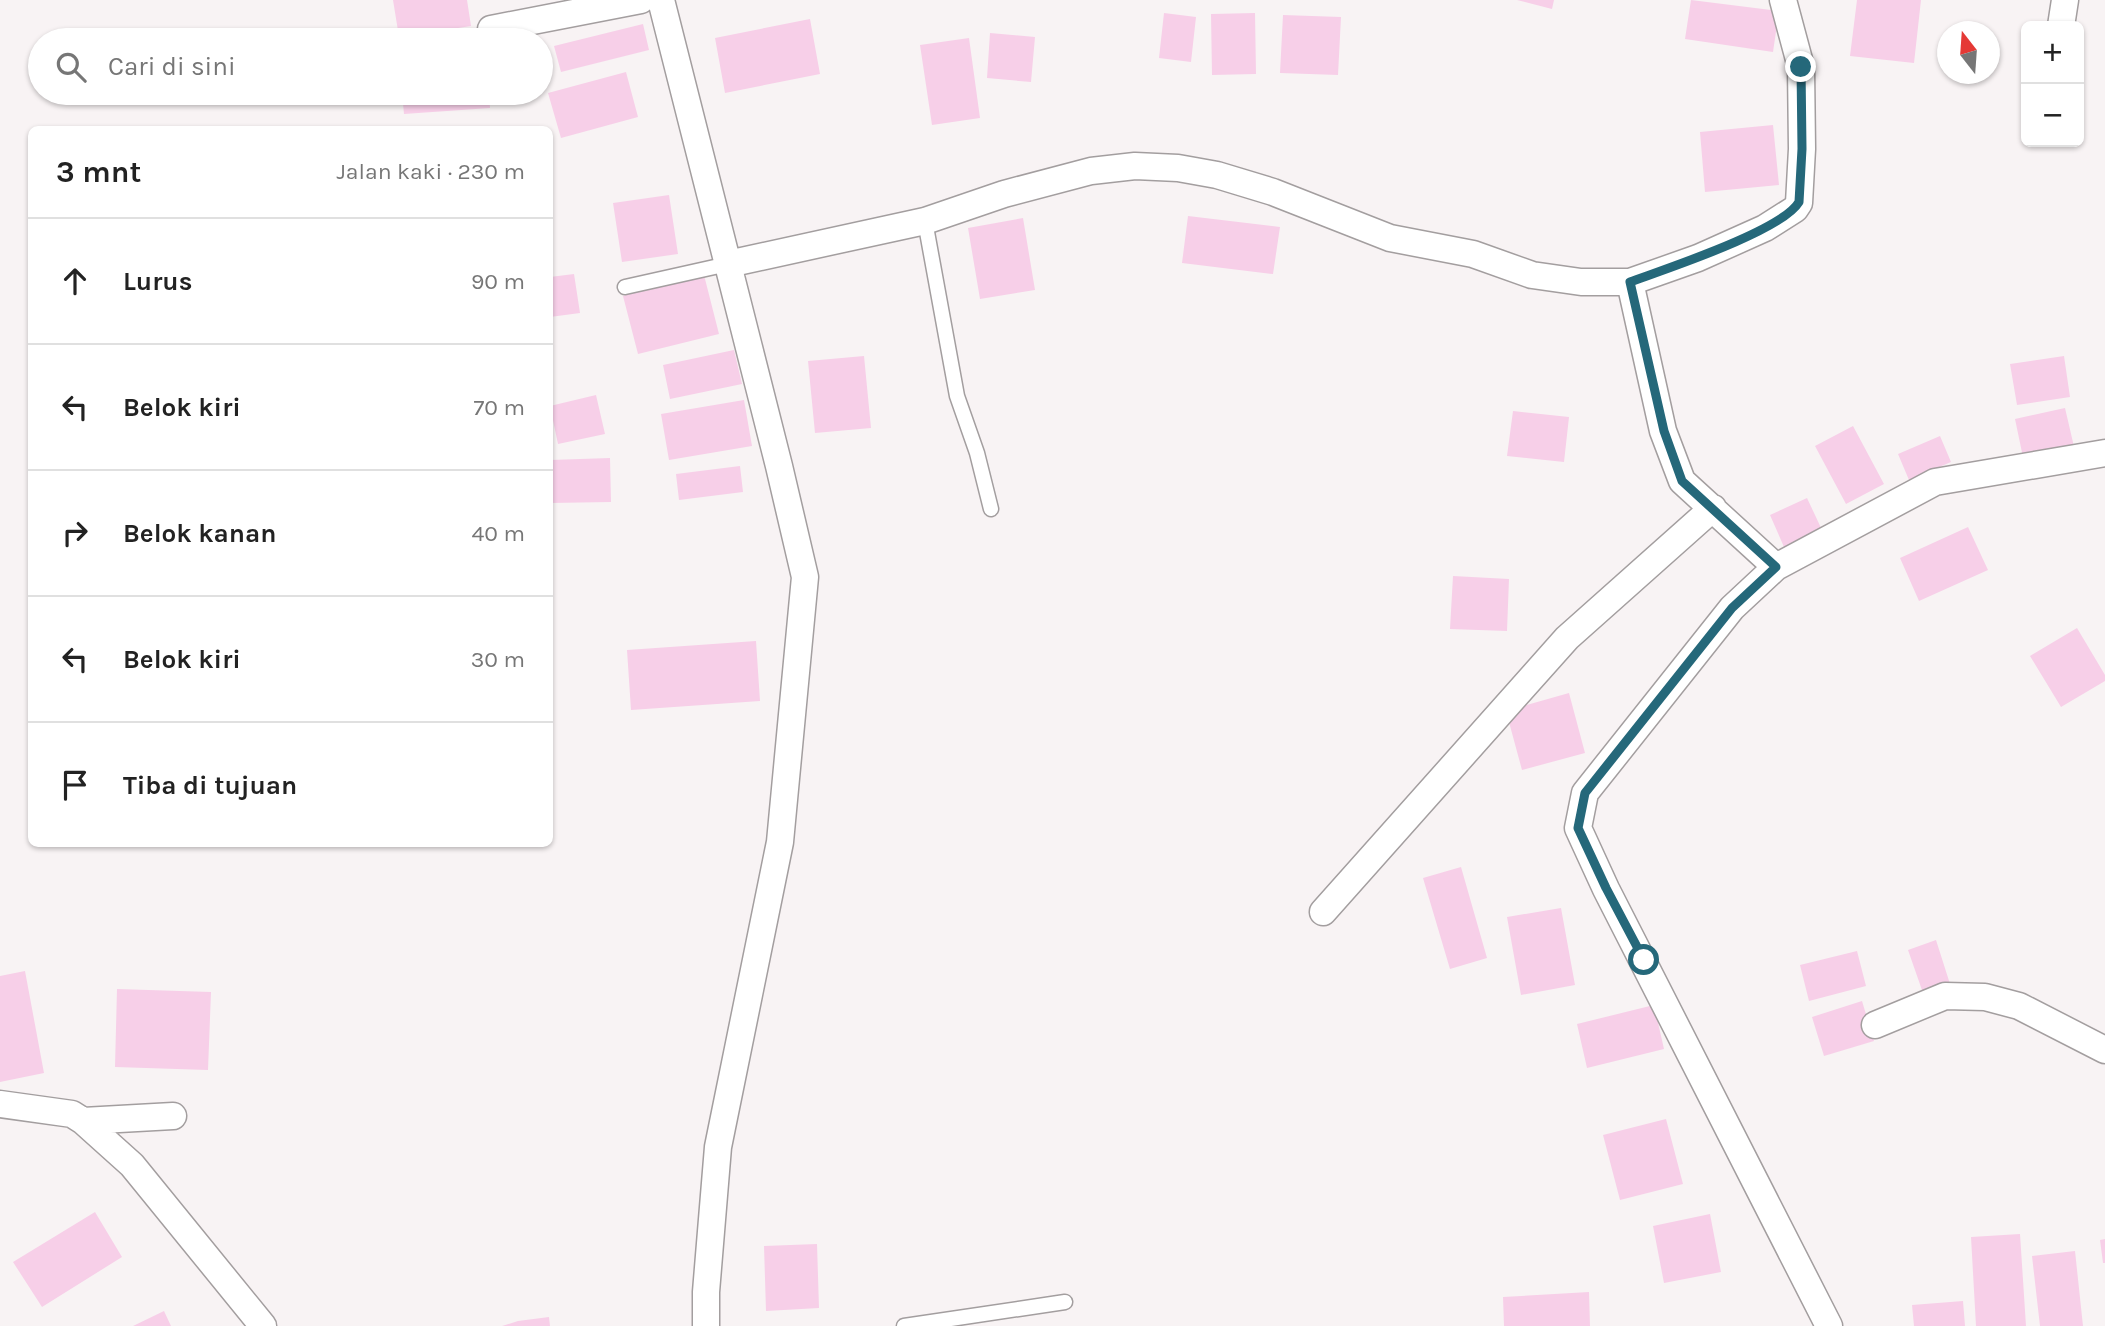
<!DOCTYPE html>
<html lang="id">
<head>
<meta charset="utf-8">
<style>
	body { margin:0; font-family:Karla,sans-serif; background:#f6f6f6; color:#222 }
	.controls { position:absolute; right:21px; top:21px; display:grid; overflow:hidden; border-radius:10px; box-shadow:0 2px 5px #0004 }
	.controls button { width:63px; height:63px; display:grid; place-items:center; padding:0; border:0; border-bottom:2px solid #e0e0e0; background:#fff; color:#222; font:35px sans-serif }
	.compass { position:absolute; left:1937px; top:21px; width:63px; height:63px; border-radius:50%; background:#fff; box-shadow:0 2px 5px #0004; rotate:343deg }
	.stop { position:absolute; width:21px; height:21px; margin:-16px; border:5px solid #25687a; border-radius:50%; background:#fff }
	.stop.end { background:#25687a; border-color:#fff; box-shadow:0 2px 7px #0008 }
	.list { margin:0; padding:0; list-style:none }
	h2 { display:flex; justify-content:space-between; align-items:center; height:91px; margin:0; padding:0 28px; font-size:30px }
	h2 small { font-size:23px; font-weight:400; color:#767676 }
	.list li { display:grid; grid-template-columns:46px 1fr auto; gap:21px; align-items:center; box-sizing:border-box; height:126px; padding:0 28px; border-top:2px solid #e0e0e0 }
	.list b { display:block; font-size:26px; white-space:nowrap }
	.list em { font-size:23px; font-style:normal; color:#767676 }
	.icon { flex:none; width:38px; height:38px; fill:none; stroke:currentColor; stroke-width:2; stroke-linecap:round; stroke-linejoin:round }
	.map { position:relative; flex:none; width:2105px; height:1326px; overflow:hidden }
	.search { position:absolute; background:#fff; box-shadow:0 2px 5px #0004; left:28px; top:28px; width:525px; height:77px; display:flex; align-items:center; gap:18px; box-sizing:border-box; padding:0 24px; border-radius:38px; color:#767676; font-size:26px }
	.panel { position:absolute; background:#fff; box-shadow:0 2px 5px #0004; left:28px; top:126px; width:525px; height:721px; border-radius:10px }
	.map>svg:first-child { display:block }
</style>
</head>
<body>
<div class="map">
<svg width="2105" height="1326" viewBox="0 0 2105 1326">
	<rect width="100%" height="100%" fill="#f8f3f4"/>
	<path fill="#f7cfe8" d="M 393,0 L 467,0 L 471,26 L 399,37 Z
		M 1517,0 L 1554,0 L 1552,9 Z
		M 1691,0 L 1779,11 L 1773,52 L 1685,39 Z
		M 1857,0 L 1921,0 L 1914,63 L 1850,56 Z
		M 1164,13 L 1196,17 L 1191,62 L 1159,58 Z
		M 1255,13 L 1256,74 L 1212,75 L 1211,14 Z
		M 1283,15 L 1341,17 L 1338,75 L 1280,73 Z
		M 810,19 L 820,74 L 725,93 L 715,38 Z
		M 643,24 L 649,50 L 561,72 L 554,46 Z
		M 990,33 L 1035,37 L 1031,82 L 987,78 Z
		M 969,38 L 980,118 L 932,125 L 920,45 Z
		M 626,72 L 638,117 L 561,138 L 548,93 Z
		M 402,93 L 489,93 L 490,108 L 404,114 Z
		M 1773,125 L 1779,185 L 1705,192 L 1700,132 Z
		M 669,195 L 678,254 L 622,262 L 613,203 Z
		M 1188,216 L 1280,227 L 1273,274 L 1182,263 Z
		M 1023,218 L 1035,290 L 980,299 L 968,228 Z
		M 574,274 L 580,313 L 550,317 L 550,277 Z
		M 704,275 L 719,334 L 638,354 L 623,296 Z
		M 734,350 L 742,384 L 670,399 L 663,365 Z
		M 864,356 L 871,428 L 815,433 L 808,361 Z
		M 2064,356 L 2070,397 L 2017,405 L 2010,364 Z
		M 596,395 L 605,434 L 558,444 L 550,406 Z
		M 744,400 L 752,446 L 669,460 L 661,414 Z
		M 2065,408 L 2075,451 L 2024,462 L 2015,419 Z
		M 1513,411 L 1569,417 L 1564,462 L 1507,456 Z
		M 1853,426 L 1884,484 L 1846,504 L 1815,446 Z
		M 1940,436 L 1951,462 L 1909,480 L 1898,454 Z
		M 610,458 L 611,502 L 550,503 L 550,460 Z
		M 740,466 L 743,492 L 679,500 L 676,474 Z
		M 1807,498 L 1822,530 L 1784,547 L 1770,515 Z
		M 1968,527 L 1988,570 L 1919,601 L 1900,558 Z
		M 1453,576 L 1509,579 L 1507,631 L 1450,629 Z
		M 2077,628 L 2105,675 L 2105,681 L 2061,707 L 2030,656 Z
		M 756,641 L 760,701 L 631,710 L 627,650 Z
		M 1569,693 L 1585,753 L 1522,770 L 1506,711 Z
		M 1461,867 L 1487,958 L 1450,969 L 1423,878 Z
		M 1561,908 L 1575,985 L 1521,995 L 1507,917 Z
		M 1936,940 L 1950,984 L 1923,993 L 1908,950 Z
		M 1857,951 L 1866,986 L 1809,1001 L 1800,965 Z
		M 25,971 L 44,1073 L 0,1082 L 0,976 Z
		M 117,989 L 211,992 L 208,1070 L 115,1067 Z
		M 1862,1001 L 1874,1041 L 1824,1056 L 1812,1017 Z
		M 1654,1005 L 1664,1049 L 1587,1068 L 1577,1024 Z
		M 1666,1119 L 1683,1184 L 1620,1200 L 1603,1135 Z
		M 95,1212 L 122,1257 L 42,1307 L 13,1262 Z
		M 1710,1214 L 1721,1272 L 1664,1283 L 1653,1226 Z
		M 2020,1234 L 2026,1326 L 1976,1326 L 1971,1237 Z
		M 2105,1239 L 2105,1263 L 2103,1263 L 2100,1240 Z
		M 817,1244 L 819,1308 L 766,1311 L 764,1246 Z
		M 2075,1251 L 2083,1326 L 2040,1326 L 2032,1256 Z
		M 1589,1292 L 1590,1326 L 1504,1326 L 1503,1297 Z
		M 1963,1301 L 1965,1326 L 1914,1326 L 1912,1305 Z
		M 164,1311 L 171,1326 L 133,1326 Z
		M 549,1317 L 550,1326 L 502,1326 L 518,1321 Z"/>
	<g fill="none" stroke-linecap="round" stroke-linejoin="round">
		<defs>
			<path id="lane" d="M 925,221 L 957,396 L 977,453 L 991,509
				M 625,287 L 728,264
				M 904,1326 L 1065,1302"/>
			<path id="street" d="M 661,0 L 779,466 L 805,577 L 780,842 L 718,1147 L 706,1292 L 706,1326
				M 2061,26 L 2065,0
				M 491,29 L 641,0
				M 728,264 L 925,221 L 1004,194 L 1091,171 L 1135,166 L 1178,168 L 1217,175 L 1273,192 L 1390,238 L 1473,254 L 1532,275 L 1581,282 L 1630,282 L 1698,258 L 1765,228 L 1795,209 L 1799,203 L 1802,149 L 1801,67 L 1783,0
				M 1630,282 L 1663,431 L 1682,481 L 1776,567
				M 1323,912 L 1567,638 L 1713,508
				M 1875,1025 L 1945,996 L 1985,997 L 2019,1006 L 2105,1050
				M 0,1104 L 72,1114 L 83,1121 L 132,1165 L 263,1326
				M 83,1121 L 173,1116
				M 1829,1326 L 1606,889 L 1578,828 L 1585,793 L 1732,608 L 1776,567 L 1935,482 L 2105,453"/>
		</defs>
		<use href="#lane" stroke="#a39e9f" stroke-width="17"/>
		<use href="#street" stroke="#a39e9f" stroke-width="29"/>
		<use href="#lane" stroke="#fff" stroke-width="14"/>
		<use href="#street" stroke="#fff" stroke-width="26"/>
	</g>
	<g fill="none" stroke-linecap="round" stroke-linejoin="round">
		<path stroke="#25687a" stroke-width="9" d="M 1644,960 L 1606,888 L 1578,828 L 1585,793 L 1732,608 L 1776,567 L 1682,481 L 1664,431 L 1630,282 C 1665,269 1782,231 1799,202 L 1802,149 L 1801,67"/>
	</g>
</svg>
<div class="controls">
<button>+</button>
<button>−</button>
</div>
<svg class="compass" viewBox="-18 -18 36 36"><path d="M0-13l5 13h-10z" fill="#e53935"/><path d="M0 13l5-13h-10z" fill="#767676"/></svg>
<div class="stop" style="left:1644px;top:960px"></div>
<div class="stop end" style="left:1801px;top:67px"></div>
<div class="search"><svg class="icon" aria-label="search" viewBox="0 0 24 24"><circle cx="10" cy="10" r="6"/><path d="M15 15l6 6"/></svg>Cari di sini</div>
<section class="panel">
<h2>3 mnt<small>Jalan kaki · 230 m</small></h2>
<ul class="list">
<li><svg class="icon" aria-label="ahead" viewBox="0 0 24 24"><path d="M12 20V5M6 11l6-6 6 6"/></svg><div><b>Lurus</b></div><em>90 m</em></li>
<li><svg class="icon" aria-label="left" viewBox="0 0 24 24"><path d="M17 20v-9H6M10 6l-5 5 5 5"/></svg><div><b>Belok kiri</b></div><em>70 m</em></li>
<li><svg class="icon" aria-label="right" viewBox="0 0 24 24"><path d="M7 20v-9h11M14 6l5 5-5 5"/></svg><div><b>Belok kanan</b></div><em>40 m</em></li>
<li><svg class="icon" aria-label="left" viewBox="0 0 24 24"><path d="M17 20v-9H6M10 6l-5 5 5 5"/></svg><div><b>Belok kiri</b></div><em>30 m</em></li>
<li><svg class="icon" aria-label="arrive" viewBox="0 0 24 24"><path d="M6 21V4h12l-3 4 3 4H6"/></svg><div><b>Tiba di tujuan</b></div></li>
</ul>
</section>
</div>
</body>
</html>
